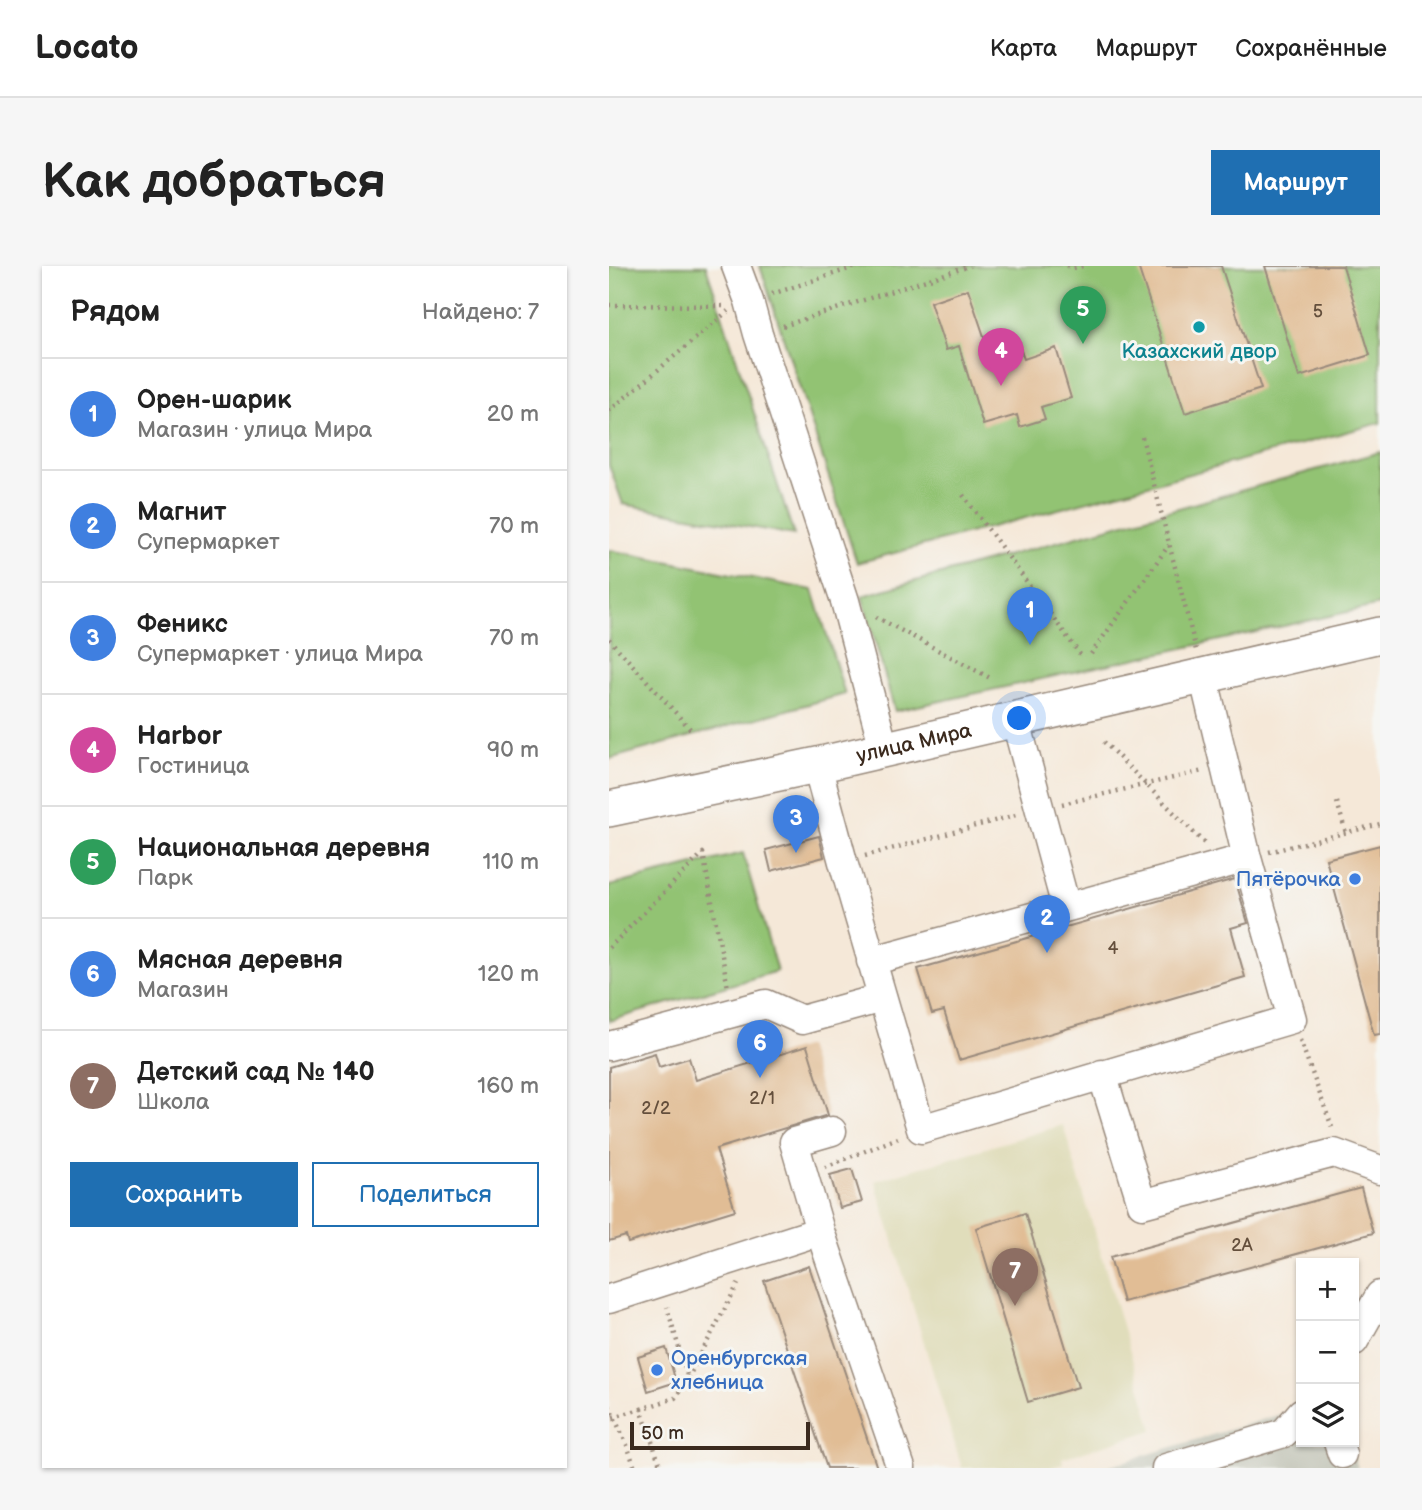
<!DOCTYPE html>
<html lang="ru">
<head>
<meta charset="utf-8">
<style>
	body { margin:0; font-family:"Balsamiq Sans",sans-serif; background:#f6f6f6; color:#222 }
	.controls { position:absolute; right:21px; bottom:21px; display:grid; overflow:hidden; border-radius:0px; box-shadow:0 2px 5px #0004 }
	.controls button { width:63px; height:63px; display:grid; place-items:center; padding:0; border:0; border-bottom:2px solid #e0e0e0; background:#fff; color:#222; font:35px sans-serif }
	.scale { position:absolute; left:21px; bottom:18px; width:180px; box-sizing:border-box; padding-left:7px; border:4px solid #3b2a1e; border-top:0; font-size:19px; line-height:24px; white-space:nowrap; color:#3b2a1e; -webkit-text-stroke:5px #f6f6f2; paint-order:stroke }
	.you { position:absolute; left:411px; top:453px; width:24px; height:24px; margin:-18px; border:5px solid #fff; border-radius:50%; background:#1a73e8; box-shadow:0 0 0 10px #1a73e833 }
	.badge { display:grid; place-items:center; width:46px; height:46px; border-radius:50%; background:#1f6fb2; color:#fff; font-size:23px; font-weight:700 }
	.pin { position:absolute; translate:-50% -58px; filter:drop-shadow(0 2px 4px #0008) }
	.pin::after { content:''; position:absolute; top:37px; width:24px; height:21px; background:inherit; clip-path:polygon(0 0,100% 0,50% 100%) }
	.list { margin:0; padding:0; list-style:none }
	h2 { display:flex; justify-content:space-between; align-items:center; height:91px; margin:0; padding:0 28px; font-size:30px }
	h2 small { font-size:23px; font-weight:400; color:#767676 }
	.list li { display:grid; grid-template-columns:46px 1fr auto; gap:21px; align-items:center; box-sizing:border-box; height:112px; padding:0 28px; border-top:2px solid #e0e0e0 }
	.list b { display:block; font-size:26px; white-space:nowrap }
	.list p { margin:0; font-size:23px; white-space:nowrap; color:#767676 }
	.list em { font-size:23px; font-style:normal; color:#767676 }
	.actions { display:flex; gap:14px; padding:21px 28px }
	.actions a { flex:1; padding:16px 0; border:2px solid #1f6fb2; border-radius:0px; text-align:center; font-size:24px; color:#1f6fb2 }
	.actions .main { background:#1f6fb2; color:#fff }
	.icon { flex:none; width:38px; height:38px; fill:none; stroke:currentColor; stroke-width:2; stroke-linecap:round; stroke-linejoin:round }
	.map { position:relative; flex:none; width:771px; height:1202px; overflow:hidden; border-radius:0px }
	header { display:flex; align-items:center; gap:42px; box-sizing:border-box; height:98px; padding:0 35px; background:#fff; border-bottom:2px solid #e0e0e0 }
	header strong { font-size:33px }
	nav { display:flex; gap:38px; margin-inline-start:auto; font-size:24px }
	.intro { display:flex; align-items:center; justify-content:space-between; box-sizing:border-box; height:168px; padding:0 42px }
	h1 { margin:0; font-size:49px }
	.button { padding:18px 32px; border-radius:0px; background:#1f6fb2; color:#fff; font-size:24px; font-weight:700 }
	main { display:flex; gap:42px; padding:0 42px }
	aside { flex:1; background:#fff; border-radius:0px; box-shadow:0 2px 5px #0004 }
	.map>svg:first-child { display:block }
</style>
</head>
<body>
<header>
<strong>Locato</strong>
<nav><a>Карта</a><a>Маршрут</a><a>Сохранённые</a></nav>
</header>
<div class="intro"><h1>Как добраться</h1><a class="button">Маршрут</a></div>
<main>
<aside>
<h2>Рядом<small>Найдено: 7</small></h2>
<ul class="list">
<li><span class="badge" style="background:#3f7fe0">1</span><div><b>Орен-шарик</b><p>Магазин · улица Мира</p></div><em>20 m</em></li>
<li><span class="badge" style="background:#3f7fe0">2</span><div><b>Магнит</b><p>Супермаркет</p></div><em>70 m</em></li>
<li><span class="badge" style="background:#3f7fe0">3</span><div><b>Феникс</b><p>Супермаркет · улица Мира</p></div><em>70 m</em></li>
<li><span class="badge" style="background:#d1479c">4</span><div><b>Harbor</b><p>Гостиница</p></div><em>90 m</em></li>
<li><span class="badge" style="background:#2e9e5b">5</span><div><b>Национальная деревня</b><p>Парк</p></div><em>110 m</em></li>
<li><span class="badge" style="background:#3f7fe0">6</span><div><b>Мясная деревня</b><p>Магазин</p></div><em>120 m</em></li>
<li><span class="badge" style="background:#8d6e63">7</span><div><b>Детский сад № 140</b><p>Школа</p></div><em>160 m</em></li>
</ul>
<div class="actions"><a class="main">Сохранить</a><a>Поделиться</a></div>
</aside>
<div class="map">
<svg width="771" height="1202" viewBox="0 0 771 1202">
	<rect width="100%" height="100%" fill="#f6f6f2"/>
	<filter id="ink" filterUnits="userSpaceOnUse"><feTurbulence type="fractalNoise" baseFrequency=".0143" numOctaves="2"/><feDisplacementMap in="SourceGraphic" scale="14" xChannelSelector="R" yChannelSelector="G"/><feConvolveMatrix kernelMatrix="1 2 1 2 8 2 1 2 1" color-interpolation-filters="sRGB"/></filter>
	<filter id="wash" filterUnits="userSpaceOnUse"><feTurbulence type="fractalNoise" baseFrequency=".00686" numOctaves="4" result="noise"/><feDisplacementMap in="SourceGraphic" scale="28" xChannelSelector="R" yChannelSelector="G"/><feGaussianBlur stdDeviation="1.57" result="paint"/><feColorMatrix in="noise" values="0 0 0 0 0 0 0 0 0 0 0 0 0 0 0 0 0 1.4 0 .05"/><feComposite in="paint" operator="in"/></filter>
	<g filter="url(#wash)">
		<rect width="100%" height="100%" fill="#f5e8d8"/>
		<path fill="#e0ddbb" d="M 454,859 L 544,1164 L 453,1192 L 454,1198 L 441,1202 L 353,1202 L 266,915 Z"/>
		<path fill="#c4c6b9" d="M 692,1142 L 692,1176 L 741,1176 L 749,1202 L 494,1202 Z"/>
		<path fill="#92c373" stroke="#667648" stroke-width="2" d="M 0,0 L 97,0 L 185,269 L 14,238 L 0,199 Z
			M 151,0 L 771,0 L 771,157 L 248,297 Z
			M 771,186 L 771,339 L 286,445 L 253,330 Z
			M 0,284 L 204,324 L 236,428 L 0,493 Z
			M 134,587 L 168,705 L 0,755 L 0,620 Z"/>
		<g id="blocks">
			<path fill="#e1bd95" d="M 529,0 L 612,0 L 652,123 L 576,147 Z
				M 656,0 L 734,0 L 761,89 L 690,111 Z
				M 359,23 L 382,91 L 411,82 L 415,93 L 447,82 L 462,132 L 432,141 L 436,153 L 411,161 L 408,149 L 374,159 L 350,80 L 337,84 L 321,36 Z
				M 210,570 L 215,591 L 162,605 L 157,584 Z
				M 771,579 L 771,768 L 765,769 L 717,593 Z
				M 626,613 L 639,657 L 622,662 L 636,711 L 350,794 L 335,745 L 323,748 L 309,703 Z
				M 198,780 L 219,849 L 107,883 L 126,944 L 19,977 L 17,970 L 0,975 L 0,801 L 46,787 L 50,801 L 80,792 L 87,814 Z
				M 243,903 L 253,936 L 231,942 L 221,909 Z
				M 752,922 L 764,967 L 514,1036 L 501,991 Z
				M 416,947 L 469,1121 L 419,1136 L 367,962 Z
				M 200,1000 L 268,1202 L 218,1202 L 155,1015 Z
				M 57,1082 L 67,1116 L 39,1125 L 29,1091 Z"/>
		</g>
	</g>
	<g filter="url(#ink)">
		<use href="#blocks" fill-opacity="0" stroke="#98897b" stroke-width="2"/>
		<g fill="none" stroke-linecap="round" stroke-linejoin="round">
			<defs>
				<path id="minor" d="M 127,0 L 140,35 L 149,68 L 236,335 L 275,483
					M 406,452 L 457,641
					M 208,499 L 234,596 L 312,863 L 683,753 L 638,592 L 594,409
					M 262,695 L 638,592
					M 0,780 L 157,738 L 193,754 L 273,732
					M 493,808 L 533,938 L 725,887 L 771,904
					M 211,965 L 185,876 L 223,865
					M 0,1033 L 211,965 L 292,1202
					M 745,1075 L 771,1029
					M 729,1176 L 733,1188
					M 557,1202 L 675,1167 L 692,1147"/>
				<g id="major">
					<path id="s1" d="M 0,543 L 208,499 L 771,369"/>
				</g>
			</defs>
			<use href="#minor" stroke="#98897b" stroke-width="31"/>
			<use href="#major" stroke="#98897b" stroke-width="38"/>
			<path stroke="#98897b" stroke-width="4.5" stroke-dasharray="2 5" stroke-linecap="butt" d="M 458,0 L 464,2 L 474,0
				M 163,28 L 249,0
				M 0,39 L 115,40
				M 174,60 L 361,0
				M 0,145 L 119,45
				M 533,171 L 587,384
				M 354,229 L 473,391
				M 267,351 L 383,413
				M 0,373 L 84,466
				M 482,388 L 560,279
				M 495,476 L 595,577
				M 728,536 L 737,567
				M 453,538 L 594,505
				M 660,586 L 771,558
				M 256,590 L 407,549
				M 0,682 L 94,587 L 119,722
				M 691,774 L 724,864
				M 216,901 L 289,872
				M 79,1112 L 129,1018
				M 0,1140 L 18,1179 L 26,1202
				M 32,1143 L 66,1132 L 79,1113 L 58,1041
				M 4,1151 L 32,1143 L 52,1202"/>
			<use href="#minor" stroke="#fff" stroke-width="28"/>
			<use href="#major" stroke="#fff" stroke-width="35"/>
		</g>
	</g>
	<circle fill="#0f9aa8" stroke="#f6f6f2" stroke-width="2.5" cx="590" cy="61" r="7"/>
	<g fill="#3f7fe0" stroke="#f6f6f2" stroke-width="2.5">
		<circle cx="746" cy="613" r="7"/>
		<circle cx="48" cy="1104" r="7"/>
	</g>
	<g text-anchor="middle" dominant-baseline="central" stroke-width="6" stroke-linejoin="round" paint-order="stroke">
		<g font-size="18" fill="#644f3c">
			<text x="709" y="45">5</text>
			<text x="504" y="682">4</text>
			<text x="153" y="832">2/1</text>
			<text x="47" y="842">2/2</text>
			<text x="633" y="979">2А</text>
		</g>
		<g font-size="21" fill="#0d838f" stroke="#f6f6f2">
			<text x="590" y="85">Казахский двор</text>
		</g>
		<g font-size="21" fill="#3b2a1e" stroke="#f6f6f2">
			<text stroke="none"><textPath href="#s1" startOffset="312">улица Мира</textPath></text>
		</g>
		<g font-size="21" fill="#366cbe" stroke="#f6f6f2" text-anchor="end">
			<text x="732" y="613">Пятёрочка</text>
			<text x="62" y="1092" text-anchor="start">Оренбургская<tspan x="62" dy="24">хлебница</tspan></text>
		</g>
	</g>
</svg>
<div class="controls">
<button>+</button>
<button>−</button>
<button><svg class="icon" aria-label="layers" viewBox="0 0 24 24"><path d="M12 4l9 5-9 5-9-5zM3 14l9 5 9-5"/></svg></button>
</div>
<div class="scale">50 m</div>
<div class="you"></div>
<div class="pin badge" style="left:421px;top:379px;background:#3f7fe0">1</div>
<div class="pin badge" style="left:438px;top:687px;background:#3f7fe0">2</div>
<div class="pin badge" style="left:187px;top:587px;background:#3f7fe0">3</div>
<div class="pin badge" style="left:392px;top:120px;background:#d1479c">4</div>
<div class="pin badge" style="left:474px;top:78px;background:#2e9e5b">5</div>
<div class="pin badge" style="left:151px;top:812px;background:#3f7fe0">6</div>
<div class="pin badge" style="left:406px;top:1040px;background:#8d6e63">7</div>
</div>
</main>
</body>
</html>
